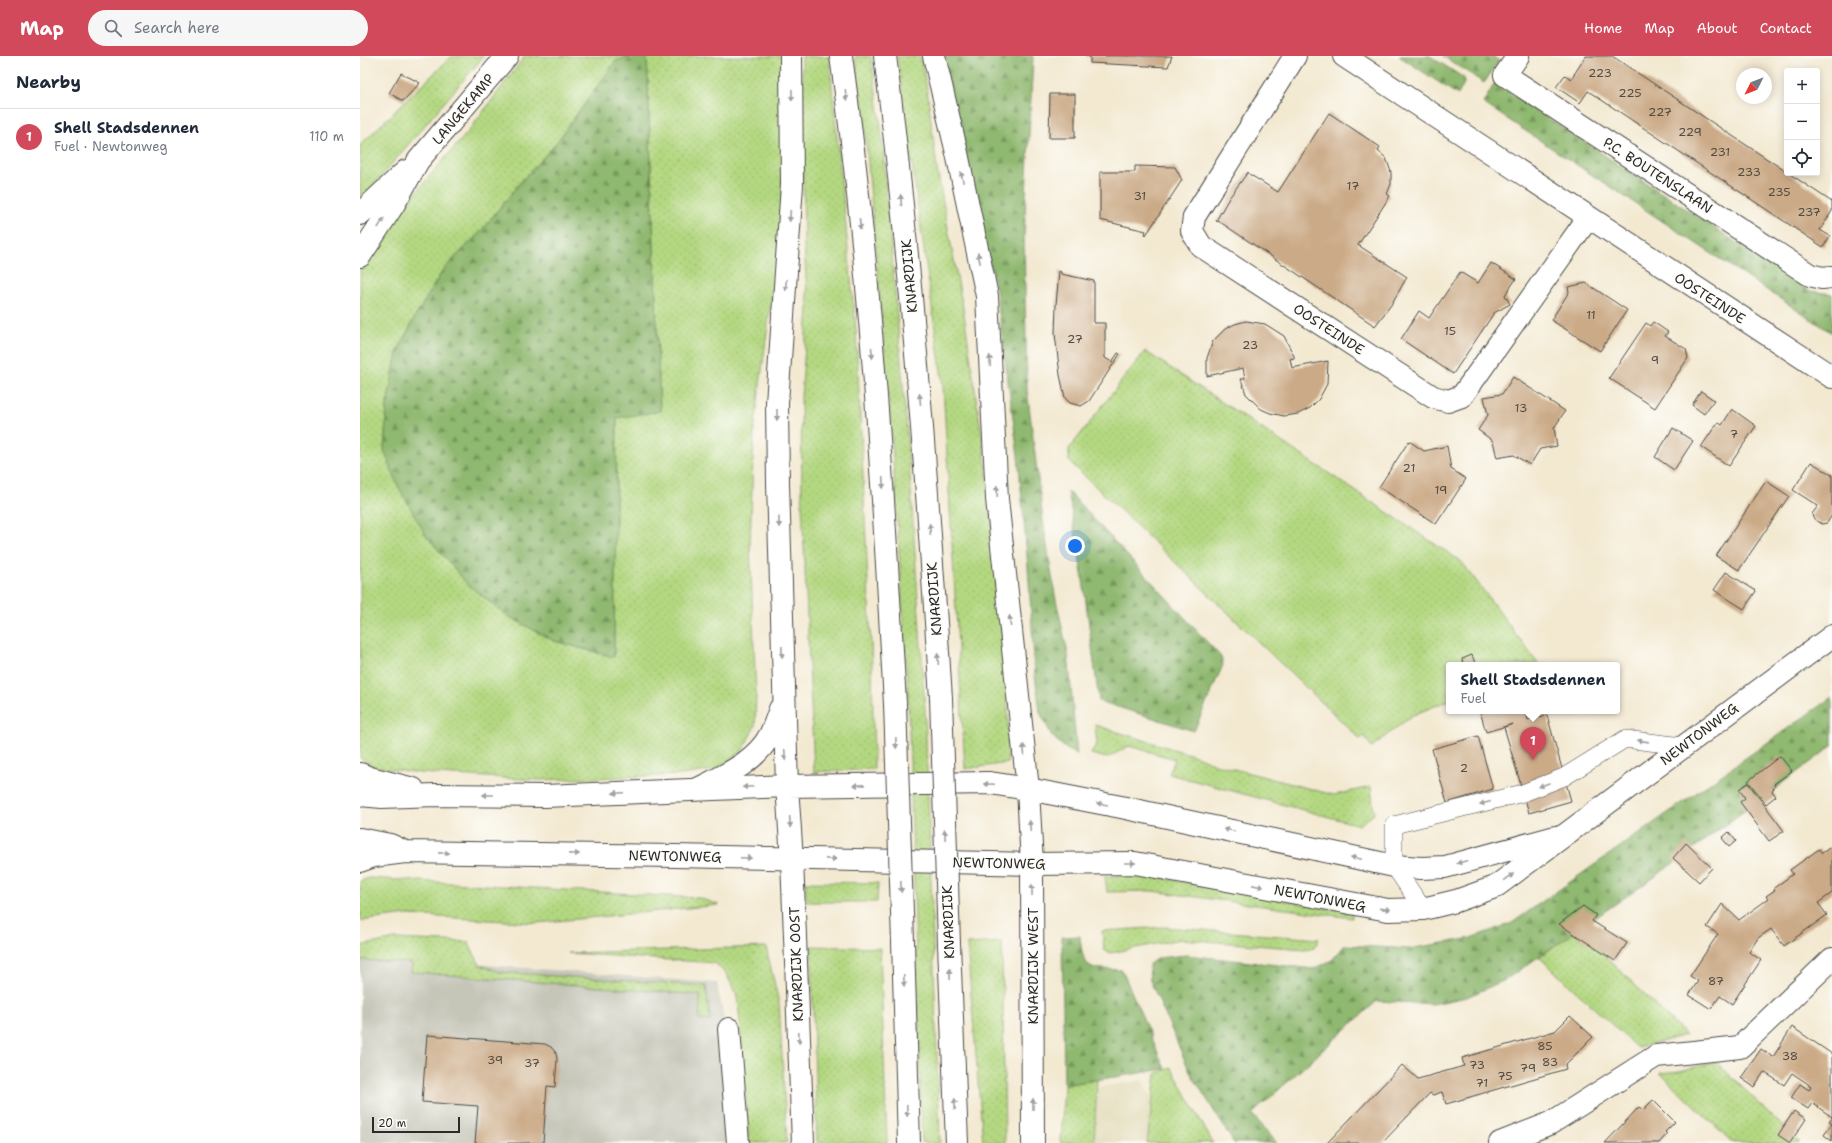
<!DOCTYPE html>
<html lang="en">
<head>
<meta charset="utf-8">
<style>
	body { margin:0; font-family:"Shantell Sans",sans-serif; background:#f6f6f7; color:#1f2937 }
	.controls { position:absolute; right:12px; top:12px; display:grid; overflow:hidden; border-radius:4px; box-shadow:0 2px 10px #0003 }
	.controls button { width:36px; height:36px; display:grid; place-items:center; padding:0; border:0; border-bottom:1px solid #e0e1e3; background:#fff; color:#1f2937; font:20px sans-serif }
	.compass { position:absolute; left:1376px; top:12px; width:36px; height:36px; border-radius:50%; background:#fff; box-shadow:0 2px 10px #0003; rotate:228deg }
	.scale { position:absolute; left:12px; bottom:10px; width:88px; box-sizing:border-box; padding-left:4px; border:2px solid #2b2b2b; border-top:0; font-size:11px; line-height:14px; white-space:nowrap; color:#2b2b2b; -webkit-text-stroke:3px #fdfcf7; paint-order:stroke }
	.you { position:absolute; left:715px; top:490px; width:14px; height:14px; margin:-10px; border:3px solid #fff; border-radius:50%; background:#1a73e8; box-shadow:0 0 0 6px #1a73e833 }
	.badge { display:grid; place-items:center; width:26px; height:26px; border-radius:50%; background:#d1495b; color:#fff; font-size:13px; font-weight:700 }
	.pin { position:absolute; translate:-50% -33px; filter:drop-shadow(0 1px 2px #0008) }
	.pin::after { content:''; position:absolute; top:21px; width:14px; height:12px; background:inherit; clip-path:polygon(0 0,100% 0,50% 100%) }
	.popup { position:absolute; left:1086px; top:606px; width:174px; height:52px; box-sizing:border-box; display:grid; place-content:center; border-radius:4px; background:#fff; filter:drop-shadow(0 1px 3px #0005); font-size:13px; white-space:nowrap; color:#747a83 }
	.popup b { font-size:15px; color:#1f2937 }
	.popup::after { content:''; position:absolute; left:50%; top:100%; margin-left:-8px; border:8px solid transparent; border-top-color:#fff }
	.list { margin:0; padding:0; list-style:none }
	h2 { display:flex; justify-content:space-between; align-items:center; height:52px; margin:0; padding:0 16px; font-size:17px }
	h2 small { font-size:13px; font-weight:400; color:#747a83 }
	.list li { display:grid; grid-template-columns:26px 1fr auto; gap:12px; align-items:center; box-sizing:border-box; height:56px; padding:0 16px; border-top:1px solid #e0e1e3 }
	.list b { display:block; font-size:15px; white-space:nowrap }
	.list p { margin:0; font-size:13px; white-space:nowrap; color:#747a83 }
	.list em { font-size:13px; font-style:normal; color:#747a83 }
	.icon { flex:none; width:22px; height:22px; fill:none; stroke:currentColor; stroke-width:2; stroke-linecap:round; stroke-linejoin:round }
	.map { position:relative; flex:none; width:1472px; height:1087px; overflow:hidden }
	header { display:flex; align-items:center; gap:24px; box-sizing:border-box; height:56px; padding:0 20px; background:#d1495b; color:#fff }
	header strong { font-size:19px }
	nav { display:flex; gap:22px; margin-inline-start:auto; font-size:14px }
	.search { width:280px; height:36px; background:#f6f6f7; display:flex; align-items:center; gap:10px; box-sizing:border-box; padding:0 14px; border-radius:22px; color:#747a83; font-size:15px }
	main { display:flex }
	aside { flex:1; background:#fff }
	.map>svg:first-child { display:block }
</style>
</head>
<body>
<header>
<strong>Map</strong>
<div class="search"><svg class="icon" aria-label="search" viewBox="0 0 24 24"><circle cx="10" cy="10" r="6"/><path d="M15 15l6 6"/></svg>Search here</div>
<nav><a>Home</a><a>Map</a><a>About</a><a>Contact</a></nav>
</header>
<main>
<aside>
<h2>Nearby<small></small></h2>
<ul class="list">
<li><span class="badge">1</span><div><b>Shell Stadsdennen</b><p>Fuel · Newtonweg</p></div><em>110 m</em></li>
</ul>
</aside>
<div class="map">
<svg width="1472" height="1087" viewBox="0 0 1472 1087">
	<defs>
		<pattern id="grass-dots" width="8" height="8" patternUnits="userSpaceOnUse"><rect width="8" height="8" fill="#b4d881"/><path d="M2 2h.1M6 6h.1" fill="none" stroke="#9bba70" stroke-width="1.8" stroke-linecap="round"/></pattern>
		<pattern id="forest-firs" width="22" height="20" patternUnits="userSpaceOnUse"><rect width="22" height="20" fill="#8fb86f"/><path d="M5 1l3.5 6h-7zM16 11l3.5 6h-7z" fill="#75965b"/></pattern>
	</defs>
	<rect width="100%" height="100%" fill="#fdfcf7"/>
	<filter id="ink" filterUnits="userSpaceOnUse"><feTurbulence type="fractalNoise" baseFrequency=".025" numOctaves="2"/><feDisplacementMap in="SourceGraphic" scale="8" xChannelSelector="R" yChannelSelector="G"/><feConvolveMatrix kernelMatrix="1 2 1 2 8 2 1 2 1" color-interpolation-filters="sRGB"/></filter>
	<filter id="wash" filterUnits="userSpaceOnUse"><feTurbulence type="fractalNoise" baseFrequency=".012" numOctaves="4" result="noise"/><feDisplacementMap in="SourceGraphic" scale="16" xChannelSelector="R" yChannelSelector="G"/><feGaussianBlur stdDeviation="0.9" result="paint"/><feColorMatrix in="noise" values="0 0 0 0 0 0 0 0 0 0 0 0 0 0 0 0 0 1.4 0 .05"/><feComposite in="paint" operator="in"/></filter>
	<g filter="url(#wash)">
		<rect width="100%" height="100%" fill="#f3e9d1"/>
		<path fill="#e2dcba" d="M 782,1024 L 815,1087 L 701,1087 L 702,1038 Z"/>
		<path fill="#c5c5b8" d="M 0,899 L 357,927 L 387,1087 L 0,1087 Z"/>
		<path fill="url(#grass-dots)" stroke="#708256" d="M 92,0 L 124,0 L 0,145 L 0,89 Z
			M 165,0 L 271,0 L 256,5 L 193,91 L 159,128 L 122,174 L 83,214 L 54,263 L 37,297 L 27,349 L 24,393 L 148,560 L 194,585 L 254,601 L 257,361 L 300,355 L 287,0 L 424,0 L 422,161 L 394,375 L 390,488 L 396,640 L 395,670 L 382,695 L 355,714 L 321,719 L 179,724 L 60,717 L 13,711 L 0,702 L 0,211 L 53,139 L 108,76 Z
			M 442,0 L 469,0 L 496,274 L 512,610 L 514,713 L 454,716 L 442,447 L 441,341 L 448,254 L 444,188 Z
			M 495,0 L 511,0 L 521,71 L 548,389 L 565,653 L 580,1087 L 562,1087 L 548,640 L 532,384 L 505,73 Z
			M 537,0 L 560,0 L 567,33 L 577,113 L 604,258 L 628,422 L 648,641 L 648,707 L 605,713 L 583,330 Z
			M 785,295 L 1102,506 L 1179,609 L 1089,609 L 1089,644 L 1051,660 L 1012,691 L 1004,680 L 1000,683 L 709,405 L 709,393 Z
			M 735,669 L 839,701 L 855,708 L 974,739 L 1011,731 L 1014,758 L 999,769 L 809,718 L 815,703 L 769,690 L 747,702 L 731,698 L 737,688 Z
			M 745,820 L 791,820 L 992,857 L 992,862 L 792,835 L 747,836 Z
			M 9,822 L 339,842 L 359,849 L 177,867 L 47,859 L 0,865 L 0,825 Z
			M 445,826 L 518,827 L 517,846 L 447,846 Z
			M 804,871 L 959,883 L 954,892 L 944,893 L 821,883 L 750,897 L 744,894 L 742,875 Z
			M 1218,873 L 1326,979 L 1277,992 L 1179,901 Z
			M 35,883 L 108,886 L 120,909 L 140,916 L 346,930 L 350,965 L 339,964 L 340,939 L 51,916 L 52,907 L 0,904 L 0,890 Z
			M 642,886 L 645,1087 L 623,1087 L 607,888 Z
			M 451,890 L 520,892 L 527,1087 L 457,1087 Z
			M 406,891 L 419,947 L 427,1087 L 389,1087 L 378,943 L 367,919 L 355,907 L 207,897 Z
			M 1356,1006 L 1440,1087 L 1373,1087 L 1300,1017 L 1319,1015 Z
			M 811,1011 L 853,1087 L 787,1087 L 796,1018 Z
			M 737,1023 L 734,1087 L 701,1087 L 704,1029 Z"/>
		<path fill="url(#forest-firs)" stroke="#5d724d" d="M 271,0 L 287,0 L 300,355 L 257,362 L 254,601 L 194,585 L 148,560 L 108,529 L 65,478 L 38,430 L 24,394 L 27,349 L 37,297 L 54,263 L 83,214 L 122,174 L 159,128 L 193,91 L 256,5 Z
			M 583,0 L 673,0 L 664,181 L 667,333 L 683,464 L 695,539 L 708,598 L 717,699 L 705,692 L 692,680 L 680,656 L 675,619 L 668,511 L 658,400 L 636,234 Z
			M 1039,0 L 1070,0 L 1104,22 L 1104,27 L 1098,39 Z
			M 1083,0 L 1132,0 L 1139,5 L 1124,27 Z
			M 1135,27 L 1450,235 L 1472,238 L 1472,277 L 1123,47 Z
			M 708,435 L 861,601 L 863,609 L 834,675 L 739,645 L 723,524 Z
			M 1472,641 L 1472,690 L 1455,703 L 1296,820 L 1145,924 L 1107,941 L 1073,948 L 1017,945 L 892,1058 L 917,1087 L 874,1087 L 830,1016 L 790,924 L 789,908 L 798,902 L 826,899 L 954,913 L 972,904 L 985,889 L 1049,893 L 1111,882 L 1152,867 Z
			M 720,880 C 723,916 730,912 762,914 L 805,1013 L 704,1029 L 702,881 Z"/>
		<g id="blocks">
			<path fill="#cbaa87" d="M 725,0 L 812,0 L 808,11 L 730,7 L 730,1 Z
				M 1226,0 L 1252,0 L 1472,146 L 1472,155 L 1460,174 L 1470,180 L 1463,191 L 1228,35 L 1220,47 L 1196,31 L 1205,19 L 1211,23 Z
				M 41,17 L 60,27 L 43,45 L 29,37 Z
				M 690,38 L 715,38 L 715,82 L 689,82 Z
				M 969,57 L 1020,91 L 1018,95 L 1026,102 L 1031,116 L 1031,128 L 1027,138 L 1030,140 L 998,189 L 1047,221 L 1031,249 L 1015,270 L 860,166 L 856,165 L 869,142 L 888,116 L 889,118 L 918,136 Z
				M 775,110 L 815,111 L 822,124 L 786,179 L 785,178 L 786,175 L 740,164 L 740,116 L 775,116 Z
				M 1131,207 L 1156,223 L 1145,239 L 1150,248 L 1134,257 L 1093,318 L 1041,283 L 1059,255 L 1069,262 L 1100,216 L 1118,227 Z
				M 699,215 L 701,216 L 701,218 L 734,225 L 734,267 L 745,267 L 745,302 L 752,306 L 758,297 L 760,298 L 729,345 L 721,350 L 710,347 L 705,342 L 700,319 L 695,278 L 696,249 Z
				M 1226,227 L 1267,254 L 1240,295 L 1191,264 L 1209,236 L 1208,231 Z
				M 886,265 L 905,268 L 924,280 L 934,300 L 934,302 L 930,303 L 932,312 L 968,305 L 967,328 L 959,343 L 950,352 L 938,358 L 924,360 L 910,357 L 901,353 L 886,338 L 881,323 L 885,322 L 883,312 L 847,320 L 847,302 L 853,285 L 865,273 L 875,268 Z
				M 1293,266 L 1308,276 L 1305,280 L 1326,293 L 1328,302 L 1295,352 L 1249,322 L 1286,267 L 1290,270 Z
				M 1153,321 L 1205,355 L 1194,372 L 1197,390 L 1180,393 L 1170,409 L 1154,399 L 1137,402 L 1133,385 L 1118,374 L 1128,359 L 1124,341 L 1142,338 Z
				M 1341,335 L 1354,344 L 1344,358 L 1332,349 Z
				M 1372,353 L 1396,370 L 1369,410 L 1341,391 L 1358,366 L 1362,369 Z
				M 1313,372 L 1333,385 L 1314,414 L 1295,401 Z
				M 1049,385 L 1064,395 L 1087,390 L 1091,413 L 1106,423 L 1076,468 L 1019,431 Z
				M 1451,406 L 1472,419 L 1472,459 L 1467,467 L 1462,468 L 1453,462 L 1452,458 L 1458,450 L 1433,434 Z
				M 1406,425 L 1429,440 L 1379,514 L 1356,500 Z
				M 1366,516 L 1396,535 L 1384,553 L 1354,534 Z
				M 1112,599 L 1115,607 L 1104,609 L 1102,603 Z
				M 1120,655 L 1166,655 L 1168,664 L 1187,659 L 1211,745 L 1169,757 L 1144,671 L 1153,668 L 1126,676 Z
				M 1118,680 L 1133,733 L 1087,747 L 1072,693 Z
				M 1420,700 L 1432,715 L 1414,728 L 1415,730 L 1412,735 L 1416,740 L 1406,748 L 1388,725 Z
				M 1388,727 L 1424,775 L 1409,785 L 1380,746 L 1385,742 L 1379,733 Z
				M 1369,776 L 1376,785 L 1369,791 L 1362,782 Z
				M 1326,787 L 1352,812 L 1339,826 L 1313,802 Z
				M 1472,790 L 1472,837 L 1458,847 L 1467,859 L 1424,890 L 1411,873 L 1398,882 L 1389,896 L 1401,904 L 1372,948 L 1360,940 L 1351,953 L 1329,939 L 1338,925 L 1330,920 L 1358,878 L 1347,871 L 1362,848 L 1379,864 L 1408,843 L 1406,840 L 1415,834 L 1414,832 L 1433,818 L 1430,814 L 1459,793 L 1462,797 Z
				M 1223,850 L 1236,859 L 1232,865 L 1267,887 L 1255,905 L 1199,868 Z
				M 1210,960 L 1233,981 L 1205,1009 L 1206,1013 L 1086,1048 L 1082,1036 L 1073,1039 L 1070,1037 L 1022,1087 L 967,1087 L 1042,1009 L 1058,1023 L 1104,1010 L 1102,1002 L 1195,975 Z
				M 1432,971 L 1472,998 L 1472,1061 L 1452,1047 L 1448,1053 L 1431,1042 L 1440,1028 L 1449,1034 L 1451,1030 L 1432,1017 L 1424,1029 L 1404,1016 L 1394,1031 L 1381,1022 L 1401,993 L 1413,1001 Z
				M 67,979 L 185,988 L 191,991 L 196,997 L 197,1003 L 195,1031 L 187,1030 L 183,1087 L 115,1087 L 118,1050 L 62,1046 Z
				M 1293,1044 L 1315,1066 L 1305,1076 L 1307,1078 L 1299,1087 L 1245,1087 L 1279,1051 L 1283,1054 Z
				M 1434,1055 L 1446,1063 L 1430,1087 L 1418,1079 Z
				M 1472,1061 L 1472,1085 L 1464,1079 L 1472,1067 L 1469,1065 Z"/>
		</g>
	</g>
	<g filter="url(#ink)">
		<use href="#blocks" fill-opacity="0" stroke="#494844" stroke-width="1"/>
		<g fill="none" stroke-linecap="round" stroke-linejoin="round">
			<defs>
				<path id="service" d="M 1063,853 L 1034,810 L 1034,769 L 1163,737 L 1204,721 L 1265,683 L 1322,690"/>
				<path id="minor" d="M 935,0 L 834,161 L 832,175 L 841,190 L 1073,341 L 1088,345 L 1102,340 L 1228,162
					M 984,0 L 1472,321
					M 1158,0 L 1145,19 L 1450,219 L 1462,222 L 1472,221
					M 0,158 L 46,115
					M 0,200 L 34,148 L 58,105 L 147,0
					M 369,973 L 378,1087
					M 1140,1087 L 1191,1067 L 1296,1000 L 1380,991 L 1472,903"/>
				<path id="tertiary" d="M 432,803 L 443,1087
					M 672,808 L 673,1087"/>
				<path id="secondary" d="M 0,718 L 10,722 L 53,733
					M 427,730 L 432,803
					M 668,733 L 672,808
					M 0,739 L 22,741 L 75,739 L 185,740 L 427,730 L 630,727 L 668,733 L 761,751 L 1034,810 L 1061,812 L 1085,811 L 1195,781
					M 0,783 L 30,789 L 41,794
					M 0,805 L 14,800 L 45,796 L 315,800 L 672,808 L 775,807 L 1028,854 L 1063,853 L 1096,845 L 1135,831 L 1472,580"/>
				<path id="primary" d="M 481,0 C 511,215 523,432 535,648
					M 525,0 C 552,213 567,427 581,642
					M 574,0 L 597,97 L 627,240 L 637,443 L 668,733
					M 427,730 L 418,427 L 417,347 L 432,129 L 431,0
					M 338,733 C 363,720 396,706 410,679 C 414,671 417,662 420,653
					M 543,886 L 549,1087
					M 589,888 L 597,1087"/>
			</defs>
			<use href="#service" stroke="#494844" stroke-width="18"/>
			<use href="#minor" stroke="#494844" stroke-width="24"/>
			<use href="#tertiary" stroke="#494844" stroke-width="24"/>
			<use href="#secondary" stroke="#494844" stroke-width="24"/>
			<use href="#primary" stroke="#494844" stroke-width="24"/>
			<use href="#service" stroke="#fff" stroke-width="17"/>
			<use href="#minor" stroke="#fff" stroke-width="22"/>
			<use href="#tertiary" stroke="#fff" stroke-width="22"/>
			<use href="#secondary" stroke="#fff" stroke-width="22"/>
			<use href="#primary" stroke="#fff" stroke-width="22"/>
			<defs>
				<path id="primary-bridge" d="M 581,642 L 589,888
					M 535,648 L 543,886"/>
			</defs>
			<use href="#primary-bridge" stroke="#494844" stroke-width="24" stroke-linecap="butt"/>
			<use href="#primary-bridge" stroke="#fff" stroke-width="22"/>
		</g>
		<defs><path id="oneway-solid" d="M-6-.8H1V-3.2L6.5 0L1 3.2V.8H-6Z"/></defs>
		<g fill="#a0a0a0">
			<use href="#oneway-solid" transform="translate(432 39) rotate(89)"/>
			<use href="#oneway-solid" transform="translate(486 39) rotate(82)"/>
			<use href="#oneway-solid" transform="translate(602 121) rotate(-102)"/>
			<use href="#oneway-solid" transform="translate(541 144) rotate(-95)"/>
			<use href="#oneway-solid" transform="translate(430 160) rotate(94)"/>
			<use href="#oneway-solid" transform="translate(21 167) rotate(-58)"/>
			<use href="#oneway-solid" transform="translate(500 168) rotate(85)"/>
			<use href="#oneway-solid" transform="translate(619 202) rotate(-102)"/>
			<use href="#oneway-solid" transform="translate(426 229) rotate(94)"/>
			<use href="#oneway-solid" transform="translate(512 297) rotate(85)"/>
			<use href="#oneway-solid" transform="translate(630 305) rotate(-93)"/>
			<use href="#oneway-solid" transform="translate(560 343) rotate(-95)"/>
			<use href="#oneway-solid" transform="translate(417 359) rotate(90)"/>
			<use href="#oneway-solid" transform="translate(523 427) rotate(87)"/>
			<use href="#oneway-solid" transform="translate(637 435) rotate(-93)"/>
			<use href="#oneway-solid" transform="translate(419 466) rotate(89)"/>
			<use href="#oneway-solid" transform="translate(570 473) rotate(-94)"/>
			<use href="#oneway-solid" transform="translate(650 565) rotate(-96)"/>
			<use href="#oneway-solid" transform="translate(422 596) rotate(89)"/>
			<use href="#oneway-solid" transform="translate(578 603) rotate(-94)"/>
			<use href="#oneway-solid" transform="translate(1283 685) rotate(-172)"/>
			<use href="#oneway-solid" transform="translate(536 687) rotate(88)"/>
			<use href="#oneway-solid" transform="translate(664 694) rotate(-96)"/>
			<use href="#oneway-solid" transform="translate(425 699) rotate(87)"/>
			<use href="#oneway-solid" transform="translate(629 728) rotate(-177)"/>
			<use href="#oneway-solid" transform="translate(499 729) rotate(179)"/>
			<use href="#oneway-solid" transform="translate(1184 729) rotate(159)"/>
			<use href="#oneway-solid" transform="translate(388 731) rotate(178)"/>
			<use href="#oneway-solid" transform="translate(258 737) rotate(178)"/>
			<use href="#oneway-solid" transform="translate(128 739) rotate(-180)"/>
			<use href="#oneway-solid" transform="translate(1125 747) rotate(166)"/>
			<use href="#oneway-solid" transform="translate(742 748) rotate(-170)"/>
			<use href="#oneway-solid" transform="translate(430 766) rotate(86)"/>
			<use href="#oneway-solid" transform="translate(670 770) rotate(-93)"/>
			<use href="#oneway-solid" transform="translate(869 774) rotate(-168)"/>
			<use href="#oneway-solid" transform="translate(585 779) rotate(-92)"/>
			<use href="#oneway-solid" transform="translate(84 797) rotate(1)"/>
			<use href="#oneway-solid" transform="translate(214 798) rotate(1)"/>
			<use href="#oneway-solid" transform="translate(386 802) rotate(2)"/>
			<use href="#oneway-solid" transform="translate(996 802) rotate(-168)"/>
			<use href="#oneway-solid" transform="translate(471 803) rotate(1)"/>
			<use href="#oneway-solid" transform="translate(1102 806) rotate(165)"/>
			<use href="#oneway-solid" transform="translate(770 807)"/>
			<use href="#oneway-solid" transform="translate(1149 821) rotate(-36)"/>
			<use href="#oneway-solid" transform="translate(898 830) rotate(11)"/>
			<use href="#oneway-solid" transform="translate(541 831) rotate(88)"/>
			<use href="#oneway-solid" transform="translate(672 834) rotate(-91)"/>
			<use href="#oneway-solid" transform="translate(1025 853) rotate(6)"/>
			<use href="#oneway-solid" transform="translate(590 918) rotate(-92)"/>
			<use href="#oneway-solid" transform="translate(544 925) rotate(88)"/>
			<use href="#oneway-solid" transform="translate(439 982) rotate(88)"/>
			<use href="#oneway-solid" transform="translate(595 1048) rotate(-92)"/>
			<use href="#oneway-solid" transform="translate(673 1048) rotate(-90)"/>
			<use href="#oneway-solid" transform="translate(547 1055) rotate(88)"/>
		</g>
	</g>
	<g text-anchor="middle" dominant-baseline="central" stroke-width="3" stroke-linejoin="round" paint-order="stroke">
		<g font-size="12" fill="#534b42">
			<text x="1240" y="17">223</text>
			<text x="1270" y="37">225</text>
			<text x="1300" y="56">227</text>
			<text x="1330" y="76">229</text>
			<text x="1360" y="96">231</text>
			<text x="1389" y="116">233</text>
			<text x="993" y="130">17</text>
			<text x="1419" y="136">235</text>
			<text x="780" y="140">31</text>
			<text x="1449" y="156">237</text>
			<text x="1231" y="259">11</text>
			<text x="1090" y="275">15</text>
			<text x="715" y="283">27</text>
			<text x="890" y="289">23</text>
			<text x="1295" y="304">9</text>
			<text x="1161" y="352">13</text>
			<text x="1374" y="378">7</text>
			<text x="1049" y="412">21</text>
			<text x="1081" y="434">19</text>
			<text x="1104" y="712">2</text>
			<text x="1356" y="925">87</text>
			<text x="1185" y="990">85</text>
			<text x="1430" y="1000">38</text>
			<text x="135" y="1004">39</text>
			<text x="1190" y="1006">83</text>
			<text x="172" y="1007">37</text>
			<text x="1117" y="1009">73</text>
			<text x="1168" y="1012">79</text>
			<text x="1145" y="1020">75</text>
			<text x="1122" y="1027">71</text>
		</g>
		<g font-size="14" fill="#2b2b2b" stroke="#fdfcf7">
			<text transform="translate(103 53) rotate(-50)">LANGEKAMP</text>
			<text transform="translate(1298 119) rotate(33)">P.C. BOUTENSLAAN</text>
			<text transform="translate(549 220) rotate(-95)">KNARDIJK</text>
			<text transform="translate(1350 242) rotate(33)">OOSTEINDE</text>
			<text transform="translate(969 273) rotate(33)">OOSTEINDE</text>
			<text transform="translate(574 543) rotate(-94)">KNARDIJK</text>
			<text transform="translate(1339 678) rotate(-37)">NEWTONWEG</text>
			<text transform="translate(315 800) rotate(1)">NEWTONWEG</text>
			<text transform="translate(639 807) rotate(1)">NEWTONWEG</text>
			<text transform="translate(960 842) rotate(11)">NEWTONWEG</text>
			<text transform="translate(588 866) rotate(-92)">KNARDIJK</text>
			<text transform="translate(436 908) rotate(-92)">KNARDIJK OOST</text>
			<text transform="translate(673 910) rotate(-90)">KNARDIJK WEST</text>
		</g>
	</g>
</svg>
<div class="controls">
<button>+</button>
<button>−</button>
<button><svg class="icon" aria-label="locate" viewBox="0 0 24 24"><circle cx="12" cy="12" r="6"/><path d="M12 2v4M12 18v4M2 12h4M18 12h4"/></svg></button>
</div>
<svg class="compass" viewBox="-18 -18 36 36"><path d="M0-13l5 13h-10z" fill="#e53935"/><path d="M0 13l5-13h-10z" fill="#747a83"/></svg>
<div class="scale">20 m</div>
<div class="you"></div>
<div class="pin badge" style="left:1173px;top:704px">1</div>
<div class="popup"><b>Shell Stadsdennen</b>Fuel</div>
</div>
</main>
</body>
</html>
